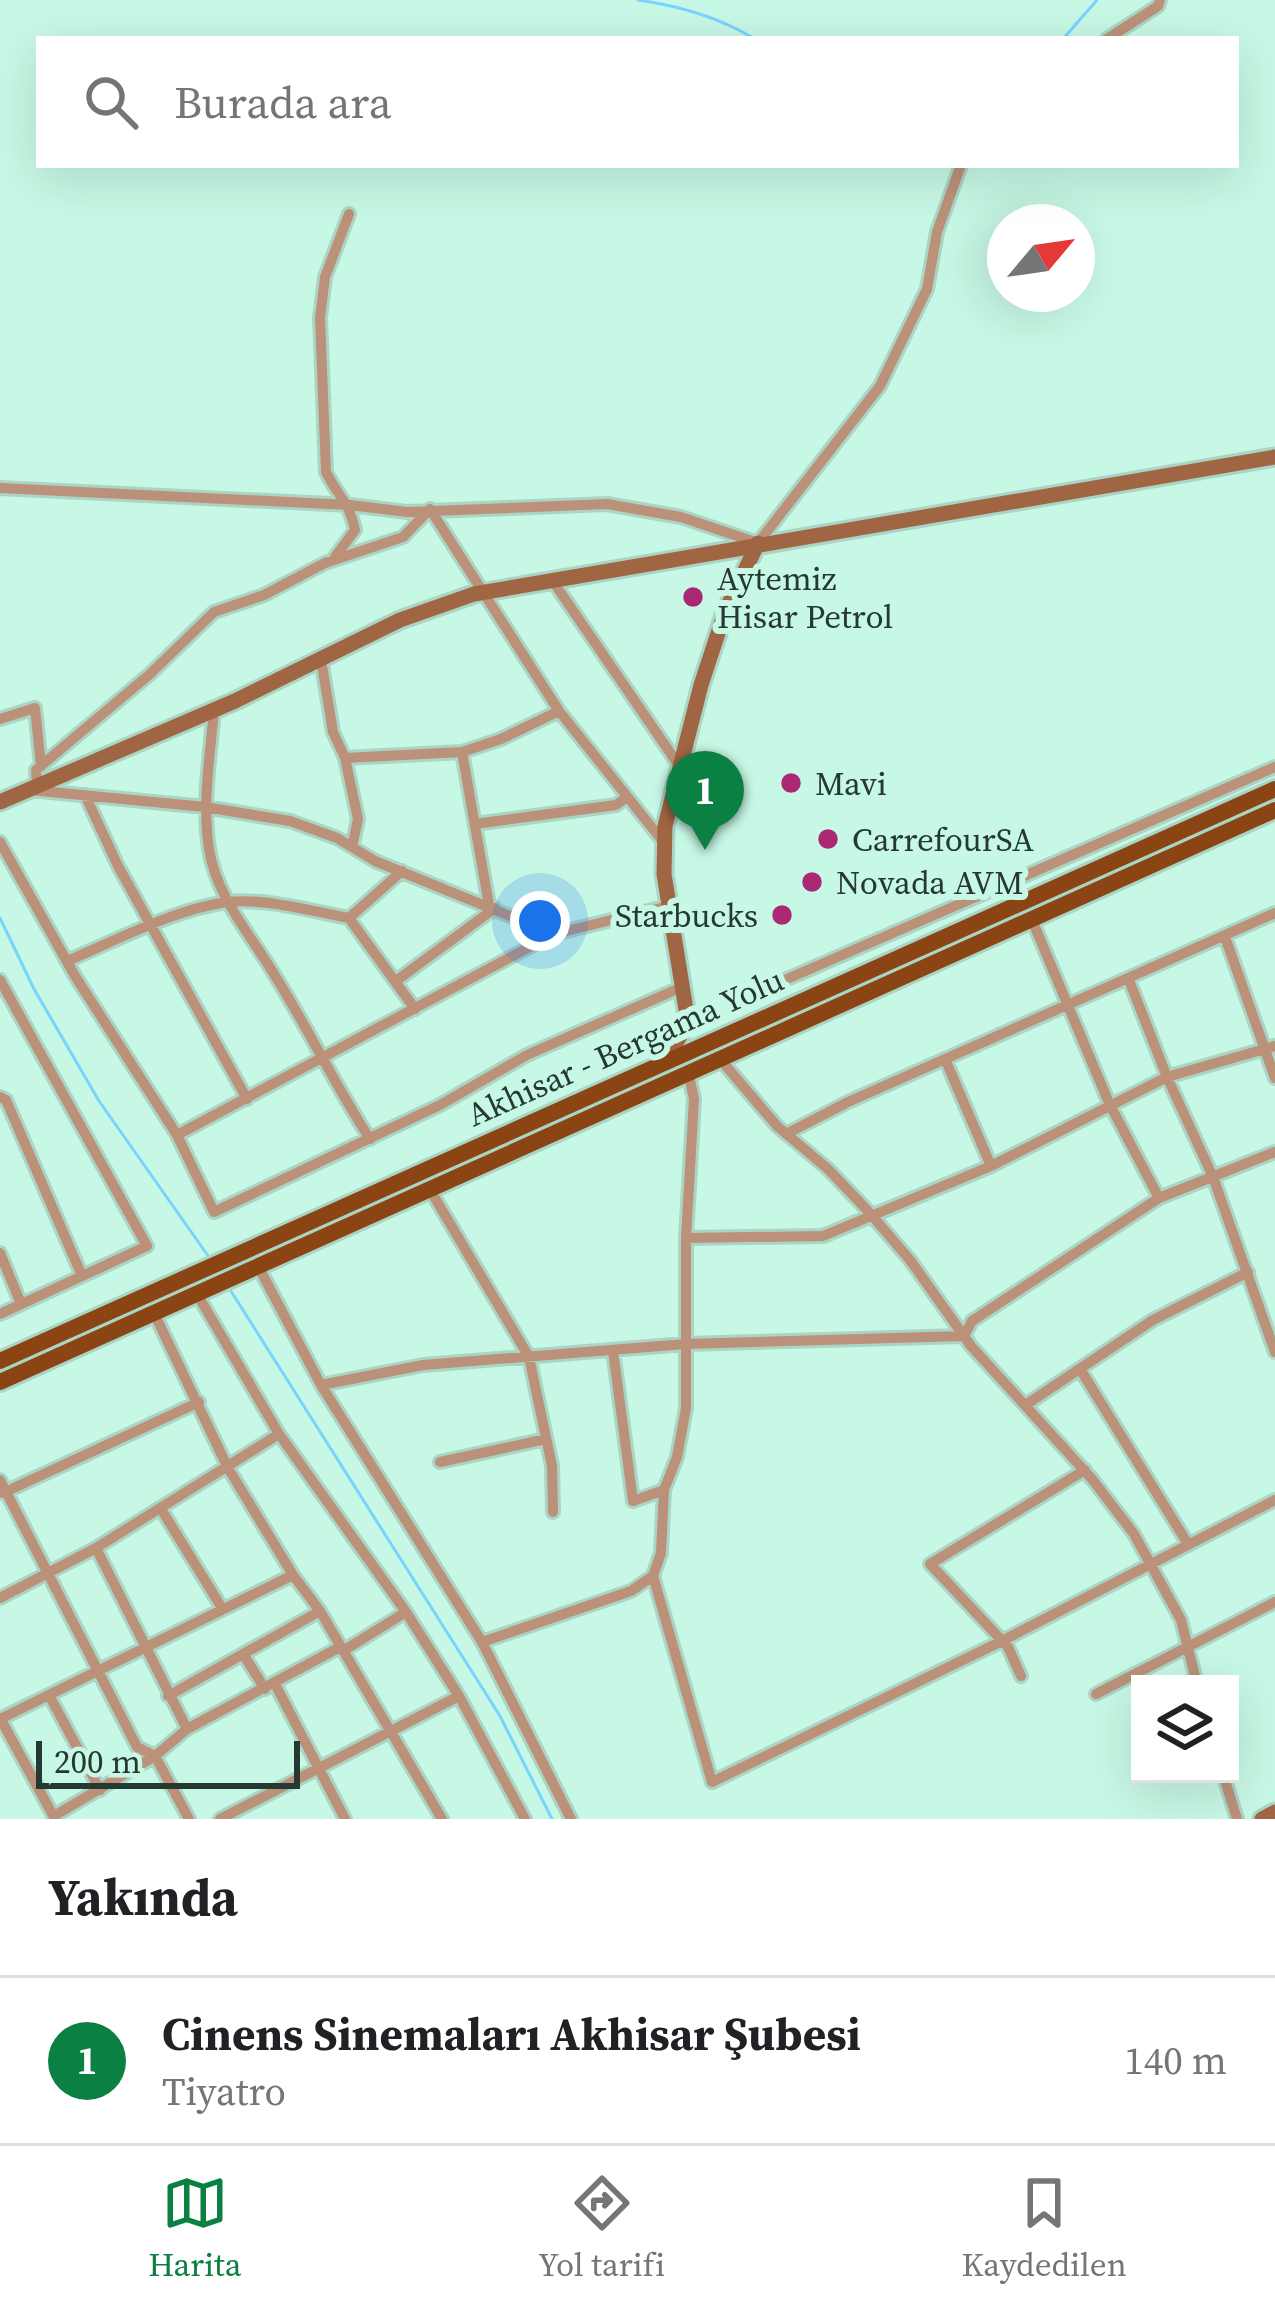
<!DOCTYPE html>
<html lang="tr">
<head>
<meta charset="utf-8">
<style>
	body { margin:0; font-family:"Source Serif 4",serif; background:#f2f2f2; color:#202124 }
	.controls { position:absolute; right:36px; bottom:36px; display:grid; overflow:hidden; border-radius:0px; box-shadow:0 12px 48px #0002 }
	.controls button { width:108px; height:108px; display:grid; place-items:center; padding:0; border:0; border-bottom:3px solid #e0e0e0; background:#fff; color:#202124; font:60px sans-serif }
	.compass { position:absolute; left:987px; top:204px; width:108px; height:108px; border-radius:50%; background:#fff; box-shadow:0 12px 48px #0002; rotate:61deg }
	.scale { position:absolute; left:36px; bottom:30px; width:264px; box-sizing:border-box; padding-left:12px; border:6px solid #253831; border-top:0; font-size:33px; line-height:42px; white-space:nowrap; color:#253831; -webkit-text-stroke:9px #c7f8e5; paint-order:stroke }
	.you { position:absolute; left:540px; top:921px; width:42px; height:42px; margin:-30px; border:9px solid #fff; border-radius:50%; background:#1a73e8; box-shadow:0 0 0 18px #1a73e833 }
	.badge { display:grid; place-items:center; width:78px; height:78px; border-radius:50%; background:#0b8043; color:#fff; font-size:39px; font-weight:700 }
	.pin { position:absolute; translate:-50% -99px; filter:drop-shadow(0 3px 6px #0008) }
	.pin::after { content:''; position:absolute; top:63px; width:42px; height:36px; background:inherit; clip-path:polygon(0 0,100% 0,50% 100%) }
	.list { margin:0; padding:0; list-style:none }
	h2 { display:flex; justify-content:space-between; align-items:center; height:156px; margin:0; padding:0 48px; font-size:51px }
	h2 small { font-size:39px; font-weight:400; color:#757577 }
	.list li { display:grid; grid-template-columns:78px 1fr auto; gap:36px; align-items:center; box-sizing:border-box; height:168px; padding:0 48px; border-top:3px solid #e0e0e0 }
	.list b { display:block; font-size:45px; white-space:nowrap }
	.list p { margin:0; font-size:39px; white-space:nowrap; color:#757577 }
	.list em { font-size:39px; font-style:normal; color:#757577 }
	.icon { flex:none; width:66px; height:66px; fill:none; stroke:currentColor; stroke-width:2; stroke-linecap:round; stroke-linejoin:round }
	.map { position:relative; flex:none; width:1275px; height:1819px; overflow:hidden }
	.search { position:absolute; background:#fff; box-shadow:0 12px 48px #0002; left:36px; right:36px; top:36px; height:132px; display:flex; align-items:center; gap:30px; box-sizing:border-box; padding:0 42px; border-radius:0px; color:#757577; font-size:45px }
	.sheet { height:324px; background:#fff }
	nav { display:flex; justify-content:space-around; align-items:center; box-sizing:border-box; height:168px; border-top:3px solid #e0e0e0; background:#fff; font-size:33px; color:#757577 }
	nav a { display:grid; justify-items:center; gap:6px }
	nav .on { color:#0b8043 }
	.map>svg:first-child { display:block }
</style>
</head>
<body>
<div class="map">
<svg width="1275" height="1819" viewBox="0 0 1275 1819">
	<rect width="100%" height="100%" fill="#c7f8e5"/>
	<g fill="none" stroke-linecap="round" stroke-linejoin="round">
		<path stroke="#78d4ff" stroke-width="3" d="M 638,0 C 680,6 719,17 755,39
			M 1063,39 L 1097,0
			M 0,918 L 34,989 L 99,1101 L 211,1260
			M 229,1288 L 500,1716 L 552,1819"/>
		<defs>
			<path id="street" d="M 1107,39 L 1158,6 L 1160,0
				M 0,488 L 350,505 L 407,512 L 607,504 L 681,517 L 758,543 L 880,386 L 927,289 L 937,232 L 961,165
				M 335,557 L 355,530 C 349,501 338,497 326,472 L 320,318 L 325,277 L 349,214
				M 552,580 L 682,770
				M 321,659 L 333,732 L 345,758 L 462,752 L 501,739 L 559,711
				M 214,710 C 210,756 202,803 209,849 C 217,899 252,936 277,979 C 310,1032 336,1087 370,1139
				M 0,719 L 35,708 L 41,766
				M 462,752 L 489,905
				M 345,758 L 358,819 L 352,847
				M 37,786 L 36,770 L 150,674 L 214,612 L 264,595 L 325,563 L 403,537 L 430,509 L 559,711 L 665,844
				M 30,790 L 205,807 L 290,821 L 337,838 L 375,861 L 554,934 L 669,906
				M 85,795 L 118,866 L 247,1099
				M 475,824 L 616,805 L 627,797
				M 0,842 L 75,976 L 177,1135 L 214,1212 L 440,1105 L 527,1055 L 682,987
				M 349,918 L 402,871
				M 1032,920 L 1109,1103 L 1159,1198
				M 1225,937 L 1275,1078
				M 67,961 C 115,941 175,909 227,902 C 266,898 311,911 349,918 L 415,1009
				M 0,980 L 147,1246 L 0,1314
				M 1129,980 L 1167,1077 L 1213,1177 L 1275,1352
				M 396,981 L 495,908
				M 741,999 L 1275,767
				M 720,1059 L 777,1126 L 828,1169 L 868,1211 L 910,1260 L 971,1346 L 1092,1479 L 1134,1534 L 1181,1620 L 1197,1684
				M 945,1059 L 991,1166
				M 0,1097 L 6,1100 L 82,1276
				M 786,1134 L 848,1102 L 1275,913
				M 177,1135 L 554,934
				M 429,1188 L 529,1357 L 552,1466 L 553,1512
				M 686,1238 L 823,1236 L 991,1166 L 1167,1077 L 1275,1046
				M 0,1253 L 21,1304
				M 258,1266 L 321,1385 L 482,1642 L 571,1819
				M 197,1294 L 279,1434 L 406,1612 L 459,1696 L 525,1819
				M 154,1313 L 228,1468 L 293,1575 L 320,1611 L 442,1819
				M 613,1351 L 633,1501 L 664,1490
				M 1080,1369 L 1188,1544
				M 321,1385 L 423,1365 L 685,1344 L 964,1336 L 972,1321 L 1159,1198 L 1275,1152
				M 1027,1404 L 1153,1320 L 1248,1272
				M 440,1462 L 546,1439
				M 0,1480 L 137,1747 L 155,1756 L 189,1819
				M 3,1493 L 199,1402
				M 161,1509 L 222,1608
				M 96,1548 L 187,1729
				M 653,1576 L 712,1782 L 1000,1642 L 1275,1500
				M 0,1598 L 96,1548 L 279,1434
				M 482,1642 L 631,1591 L 653,1576 L 661,1553 L 664,1490 L 677,1457 L 686,1408 L 686,1238 L 694,1099 L 688,1071
				M 343,1651 L 406,1612
				M 243,1654 L 265,1689
				M 1021,1676 L 1008,1647 L 930,1564 L 1085,1470
				M 275,1684 L 345,1819
				M 1096,1694 L 1275,1602
				M 49,1695 L 100,1790
				M 168,1696 L 320,1611
				M 0,1718 L 55,1819
				M 0,1719 L 293,1575
				M 1223,1774 L 1237,1819
				M 54,1816 L 155,1756 L 187,1729 L 340,1647
				M 220,1819 L 459,1696"/>
			<path id="secondary" d="M 0,802 L 235,701 L 400,620 L 474,594 L 1275,457
				M 666,1061 L 688,1022 L 664,874 L 665,826 L 701,685 L 725,612 L 758,543
				M 1262,1819 L 1275,1812"/>
			<path id="primary" d="M 0,1361 L 1275,789
				M 0,1382 L 1275,810"/>
		</defs>
		<use href="#street" stroke="#aad5c5" stroke-width="16"/>
		<use href="#secondary" stroke="#aad5c5" stroke-width="21"/>
		<use href="#primary" stroke="#aad5c5" stroke-width="22"/>
		<use href="#street" stroke="#bb917a" stroke-width="10"/>
		<use href="#secondary" stroke="#a06543" stroke-width="15"/>
		<use href="#primary" stroke="#8b4413" stroke-width="16"/>
	</g>
	<g fill="#aa2874" stroke="#c7f8e5" stroke-width="4.5">
		<circle cx="693" cy="597" r="12"/>
		<circle cx="791" cy="783" r="12"/>
		<circle cx="828" cy="839" r="12"/>
		<circle cx="812" cy="882" r="12"/>
		<circle cx="782" cy="915" r="12"/>
	</g>
	<g text-anchor="middle" dominant-baseline="central" stroke-width="12" stroke-linejoin="round" paint-order="stroke">
		<g font-size="33" fill="#253831" stroke="#c7f8e5" text-anchor="start">
			<text x="717" y="578">Aytemiz<tspan x="717" dy="38">Hisar Petrol</tspan></text>
			<text x="815" y="783">Mavi</text>
			<text x="852" y="839">CarrefourSA</text>
			<text x="836" y="882">Novada AVM</text>
			<text x="758" y="915" text-anchor="end">Starbucks</text>
		</g>
		<g font-size="33" fill="#253831" stroke="#c7f8e5">
			<text transform="translate(625 1047) rotate(-24)">Akhisar - Bergama Yolu</text>
		</g>
	</g>
</svg>
<div class="controls">
<button><svg class="icon" aria-label="layers" viewBox="0 0 24 24"><path d="M12 4l9 5-9 5-9-5zM3 14l9 5 9-5"/></svg></button>
</div>
<svg class="compass" viewBox="-18 -18 36 36"><path d="M0-13l5 13h-10z" fill="#e53935"/><path d="M0 13l5-13h-10z" fill="#757577"/></svg>
<div class="scale">200 m</div>
<div class="you"></div>
<div class="pin badge" style="left:705px;top:850px">1</div>
<div class="search"><svg class="icon" aria-label="search" viewBox="0 0 24 24"><circle cx="10" cy="10" r="6"/><path d="M15 15l6 6"/></svg>Burada ara</div>
</div>
<section class="sheet">
<h2>Yakında<small></small></h2>
<ul class="list">
<li><span class="badge">1</span><div><b>Cinens Sinemaları Akhisar Şubesi</b><p>Tiyatro</p></div><em>140 m</em></li>
</ul>
</section>
<nav>
<a class="on"><svg class="icon" aria-label="map" viewBox="0 0 24 24"><path d="M3 6l6-2 6 2 6-2v14l-6 2-6-2-6 2zM9 4v14M15 6v14"/></svg>Harita</a>
<a><svg class="icon" aria-label="directions" viewBox="0 0 24 24"><path d="M12 3l9 9-9 9-9-9zM9 14v-3h6M13 9l2 2-2 2"/></svg>Yol tarifi</a>
<a><svg class="icon" aria-label="saved" viewBox="0 0 24 24"><path d="M7 4h10v16l-5-4-5 4z"/></svg>Kaydedilen</a>
</nav>
</body>
</html>
